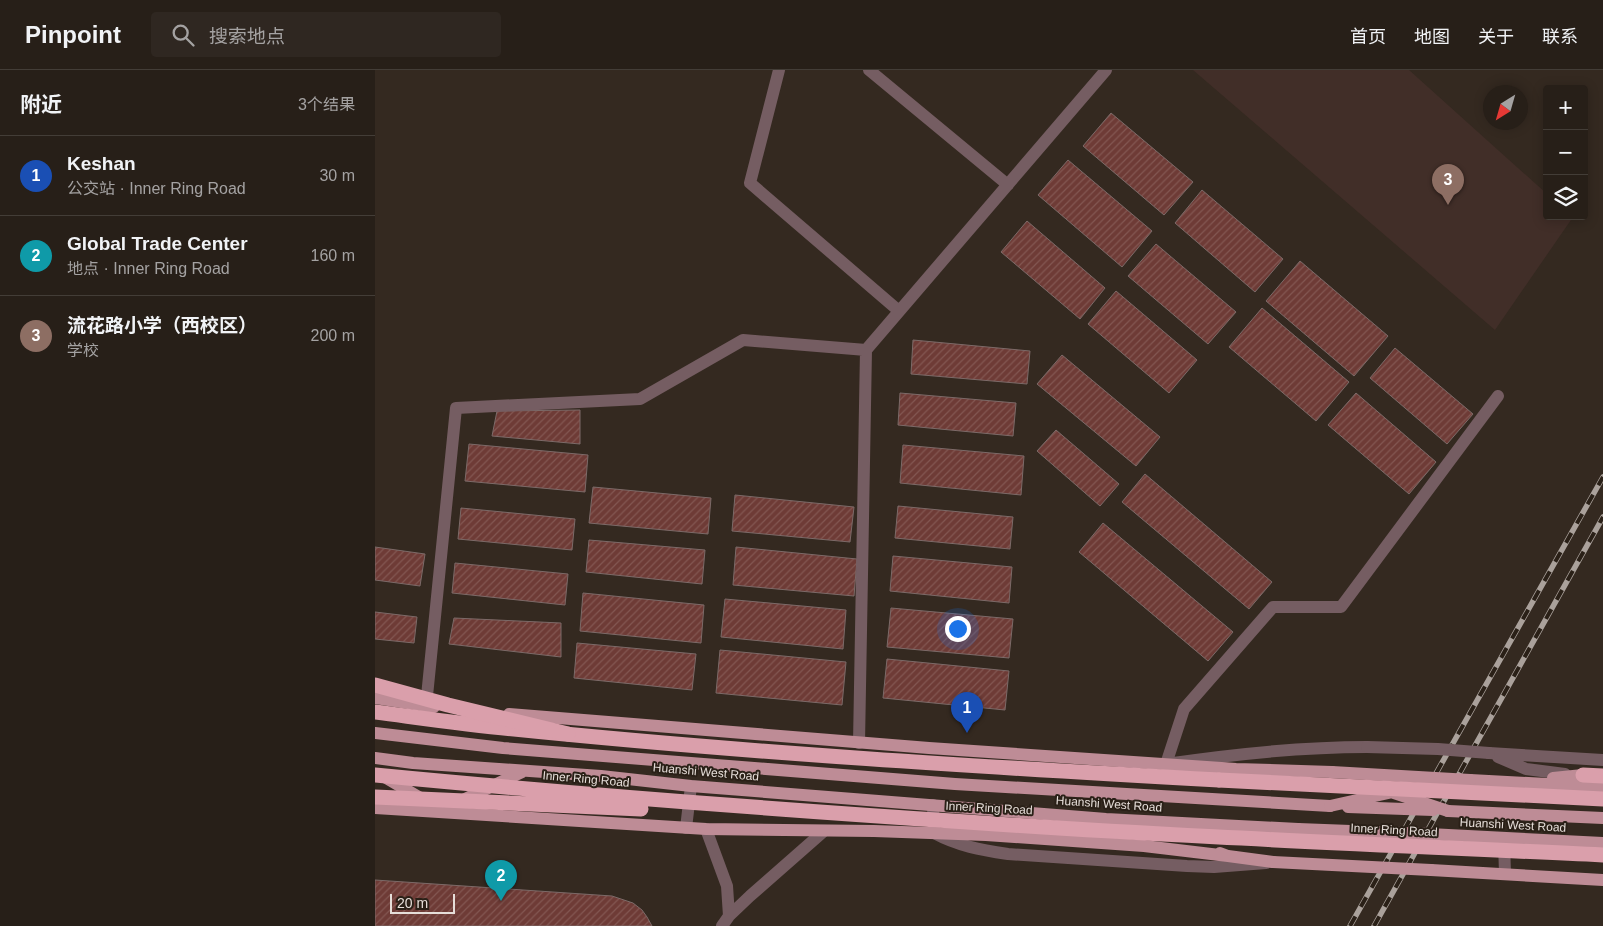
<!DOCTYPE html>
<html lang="zh">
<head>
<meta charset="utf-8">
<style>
	body { margin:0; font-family:Arial,"Noto Sans SC",sans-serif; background:#2f2721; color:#f1f3f6 }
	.controls { position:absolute; right:15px; top:15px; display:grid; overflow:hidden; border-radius:5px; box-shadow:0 2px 12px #0003 }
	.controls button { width:45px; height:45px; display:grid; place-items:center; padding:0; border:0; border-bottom:1px solid #433d37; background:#271f18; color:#f1f3f6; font:25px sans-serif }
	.compass { position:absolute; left:1108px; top:15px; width:45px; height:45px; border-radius:50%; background:#271f18; box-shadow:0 2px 12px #0003; rotate:217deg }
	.scale { position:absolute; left:15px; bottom:12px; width:65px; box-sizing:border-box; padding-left:5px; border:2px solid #e6ded9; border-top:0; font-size:14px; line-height:18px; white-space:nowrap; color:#e6ded9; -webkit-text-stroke:4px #2a2017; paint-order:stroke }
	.you { position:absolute; left:582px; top:558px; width:18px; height:18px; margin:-12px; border:4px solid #fff; border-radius:50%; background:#1a73e8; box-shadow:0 0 0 8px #1a73e833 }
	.badge { display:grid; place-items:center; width:32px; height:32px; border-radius:50%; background:#1a73e8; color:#fff; font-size:16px; font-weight:700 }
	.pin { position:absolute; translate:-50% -41px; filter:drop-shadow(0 1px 2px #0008) }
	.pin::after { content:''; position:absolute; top:26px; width:18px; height:15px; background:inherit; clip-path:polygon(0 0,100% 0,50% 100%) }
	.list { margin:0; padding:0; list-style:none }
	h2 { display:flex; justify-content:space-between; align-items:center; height:65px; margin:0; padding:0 20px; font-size:21px }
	h2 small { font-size:16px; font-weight:400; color:#a4a2a2 }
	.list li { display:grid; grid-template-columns:32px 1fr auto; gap:15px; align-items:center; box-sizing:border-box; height:80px; padding:0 20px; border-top:1px solid #433d37 }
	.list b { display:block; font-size:19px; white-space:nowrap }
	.list p { margin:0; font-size:16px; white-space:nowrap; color:#a4a2a2 }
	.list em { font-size:16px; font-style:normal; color:#a4a2a2 }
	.icon { flex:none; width:28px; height:28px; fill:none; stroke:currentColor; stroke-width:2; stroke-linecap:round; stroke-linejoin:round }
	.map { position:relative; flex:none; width:1228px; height:856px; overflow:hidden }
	header { display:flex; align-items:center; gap:30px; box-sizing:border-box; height:70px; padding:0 25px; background:#271f18; border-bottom:1px solid #433d37 }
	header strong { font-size:24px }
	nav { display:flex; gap:28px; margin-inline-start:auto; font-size:18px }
	.search { width:350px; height:45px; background:#2f2721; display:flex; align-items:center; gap:12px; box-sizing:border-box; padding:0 18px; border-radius:5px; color:#a4a2a2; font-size:19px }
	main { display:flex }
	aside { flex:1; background:#271f18 }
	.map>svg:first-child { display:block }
</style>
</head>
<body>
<header>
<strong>Pinpoint</strong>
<div class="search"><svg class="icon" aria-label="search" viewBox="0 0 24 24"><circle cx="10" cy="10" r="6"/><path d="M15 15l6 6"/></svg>搜索地点</div>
<nav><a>首页</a><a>地图</a><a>关于</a><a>联系</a></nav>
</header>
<main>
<aside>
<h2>附近<small>3个结果</small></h2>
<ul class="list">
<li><span class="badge" style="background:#1a4fb4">1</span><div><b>Keshan</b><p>公交站 · Inner Ring Road</p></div><em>30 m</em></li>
<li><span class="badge" style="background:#0f9aa8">2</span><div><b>Global Trade Center</b><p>地点 · Inner Ring Road</p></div><em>160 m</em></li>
<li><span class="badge" style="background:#8d6e63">3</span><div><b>流花路小学（西校区）</b><p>学校</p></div><em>200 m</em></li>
</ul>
</aside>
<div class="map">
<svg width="1228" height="856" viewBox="0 0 1228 856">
	<defs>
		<pattern id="building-hatch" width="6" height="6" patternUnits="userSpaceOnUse" patternTransform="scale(1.25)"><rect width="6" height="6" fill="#6e3b36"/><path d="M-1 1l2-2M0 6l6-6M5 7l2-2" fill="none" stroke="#835752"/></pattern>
	</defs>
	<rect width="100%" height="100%" fill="#342920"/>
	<path fill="#412e28" d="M 818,0 L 1034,0 L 1172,124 L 1172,146 L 1198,147 L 1120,260 Z"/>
	<path fill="url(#building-hatch)" stroke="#7c6a68" d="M 736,43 L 818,112 L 789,145 L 708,76 Z
		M 693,90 L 777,161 L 747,197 L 663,125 Z
		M 827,120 L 908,189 L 880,222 L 800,153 Z
		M 652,151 L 730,218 L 705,249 L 626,182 Z
		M 781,174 L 861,242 L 833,274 L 753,206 Z
		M 925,191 L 1013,266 L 979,306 L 891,231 Z
		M 741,221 L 822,290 L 794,323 L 713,254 Z
		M 887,238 L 974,312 L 941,351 L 854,277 Z
		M 538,270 L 655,281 L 652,314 L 536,304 Z
		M 1020,278 L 1098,344 L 1072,374 L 995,308 Z
		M 687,285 L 785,367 L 761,396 L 662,314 Z
		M 525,323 L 641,333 L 638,366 L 523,355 Z
		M 981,323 L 1061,392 L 1034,424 L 953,355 Z
		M 205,340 L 205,374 L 117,366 L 122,341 Z
		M 681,360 L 744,414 L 725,436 L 662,381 Z
		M 94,374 L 213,385 L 210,422 L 90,411 Z
		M 528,375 L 649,386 L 646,425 L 525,413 Z
		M 770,404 L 897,512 L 874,539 L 747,432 Z
		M 218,417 L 336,428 L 333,464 L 214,453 Z
		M 360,425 L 479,437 L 475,472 L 357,461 Z
		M 523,436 L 638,447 L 635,479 L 520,468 Z
		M 86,438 L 200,449 L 197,480 L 83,469 Z
		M 728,453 L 858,562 L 833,591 L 704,482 Z
		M 214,470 L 330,480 L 327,514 L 211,502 Z
		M 0,477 L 50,484 L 45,516 L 0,510 Z
		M 361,477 L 482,489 L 479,526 L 358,515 Z
		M 518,486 L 637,497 L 634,533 L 515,521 Z
		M 80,493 L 193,504 L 190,535 L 77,523 Z
		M 208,523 L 329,535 L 326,573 L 205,561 Z
		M 350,529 L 471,540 L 468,579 L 346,567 Z
		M 516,538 L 638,549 L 634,588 L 512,577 Z
		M 0,542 L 42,547 L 39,573 L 0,569 Z
		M 79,548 L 186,553 L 186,587 L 74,574 Z
		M 202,573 L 321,584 L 317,620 L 199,608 Z
		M 345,580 L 471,592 L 467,635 L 341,623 Z
		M 512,589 L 634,601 L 630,640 L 508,628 Z
		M 0,810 L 237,826 L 258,833 L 267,840 L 272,847 L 277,856 L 0,856 Z"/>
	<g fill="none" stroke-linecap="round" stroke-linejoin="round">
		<path stroke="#755d62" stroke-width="12" d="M 404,0 L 375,113 L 524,241
			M 494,0 L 633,115
			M 51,636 L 81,338 L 265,329 L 368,270 L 491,280 L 731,0
			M 484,673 L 491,280
			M 992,677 C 923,677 859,684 791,694 L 809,639 L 898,537 L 966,537 L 1123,326
			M 1114,683 L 1228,690
			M 1123,687 L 1151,699 L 1190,704
			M 558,735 L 559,763 C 583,776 606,780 633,784 L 812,796 L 839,797 L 891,793
			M 311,758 L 316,716
			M 331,759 L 352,816 L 354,846
			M 1129,771 L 1130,804
			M 347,856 L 354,846 L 375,826 L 449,761"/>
		<path stroke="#be8c96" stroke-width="12" d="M 0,628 L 59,637
			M 134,644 L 554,678 L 861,699 L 957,702
			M 0,663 L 128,678 L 580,714 L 955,736
			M 0,688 L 38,693 L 226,706 L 316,716 L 731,749 L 923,759
			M 8,706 L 47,729
			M 1178,708 L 1208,705
			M 1095,710 L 1228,717
			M 86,731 L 147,702
			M 0,738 L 331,759 L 499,761 L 611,765 L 769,776 L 853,786
			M 1073,741 L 1228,748
			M 1054,764 L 1228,773
			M 845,783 L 853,786 L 898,792
			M 1056,800 L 1228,810"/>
		<path stroke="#da9fab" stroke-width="15" d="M 0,642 C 46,648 93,655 139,659 C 374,683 609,697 844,710
			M 1208,705 L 1228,706"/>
		<defs>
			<path id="rail" d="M 975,856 L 1228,407
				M 999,856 L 1228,447"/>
		</defs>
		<use href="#rail" stroke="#aaa19b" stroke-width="5.5"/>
		<use href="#rail" stroke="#2a2017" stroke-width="4" stroke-dasharray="11" stroke-linecap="butt"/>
		<path stroke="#755d62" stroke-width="12" d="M 992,677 L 1063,679 L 1114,683"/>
		<path stroke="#be8c96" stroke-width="12" d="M 957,702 L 1095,710
			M 1016,722 L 1073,741
			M 955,736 L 1018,722
			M 973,737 L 1058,740
			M 923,759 L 1054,764
			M 898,792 L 1056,800"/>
		<path stroke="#da9fab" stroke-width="15" d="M 0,615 L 73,635 L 193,664
			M 0,705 C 197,724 394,739 592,752 C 804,767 1016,775 1228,785
			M 844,710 L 1228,729
			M 0,727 L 266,739"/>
	</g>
	<g text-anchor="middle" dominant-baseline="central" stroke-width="4" stroke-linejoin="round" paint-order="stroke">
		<g font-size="12" fill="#e6ded9" stroke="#2a2017">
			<text transform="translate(331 702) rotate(5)">Huanshi West Road</text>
			<text transform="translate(211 709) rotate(5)">Inner Ring Road</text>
			<text transform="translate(734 734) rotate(4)">Huanshi West Road</text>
			<text transform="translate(614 738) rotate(3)">Inner Ring Road</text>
			<text transform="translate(1138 755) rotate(3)">Huanshi West Road</text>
			<text transform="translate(1019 760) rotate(3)">Inner Ring Road</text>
		</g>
	</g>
</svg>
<div class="controls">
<button>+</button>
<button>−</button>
<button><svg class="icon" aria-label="layers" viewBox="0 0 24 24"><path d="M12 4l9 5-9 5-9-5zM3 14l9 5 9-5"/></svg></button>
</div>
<svg class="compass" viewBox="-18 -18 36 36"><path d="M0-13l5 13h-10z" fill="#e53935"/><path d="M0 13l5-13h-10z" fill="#a4a2a2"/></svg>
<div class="scale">20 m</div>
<div class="you"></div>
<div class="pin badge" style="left:592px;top:663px;background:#1a4fb4">1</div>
<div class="pin badge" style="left:126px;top:831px;background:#0f9aa8">2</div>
<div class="pin badge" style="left:1073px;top:135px;background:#8d6e63">3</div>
</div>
</main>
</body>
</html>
